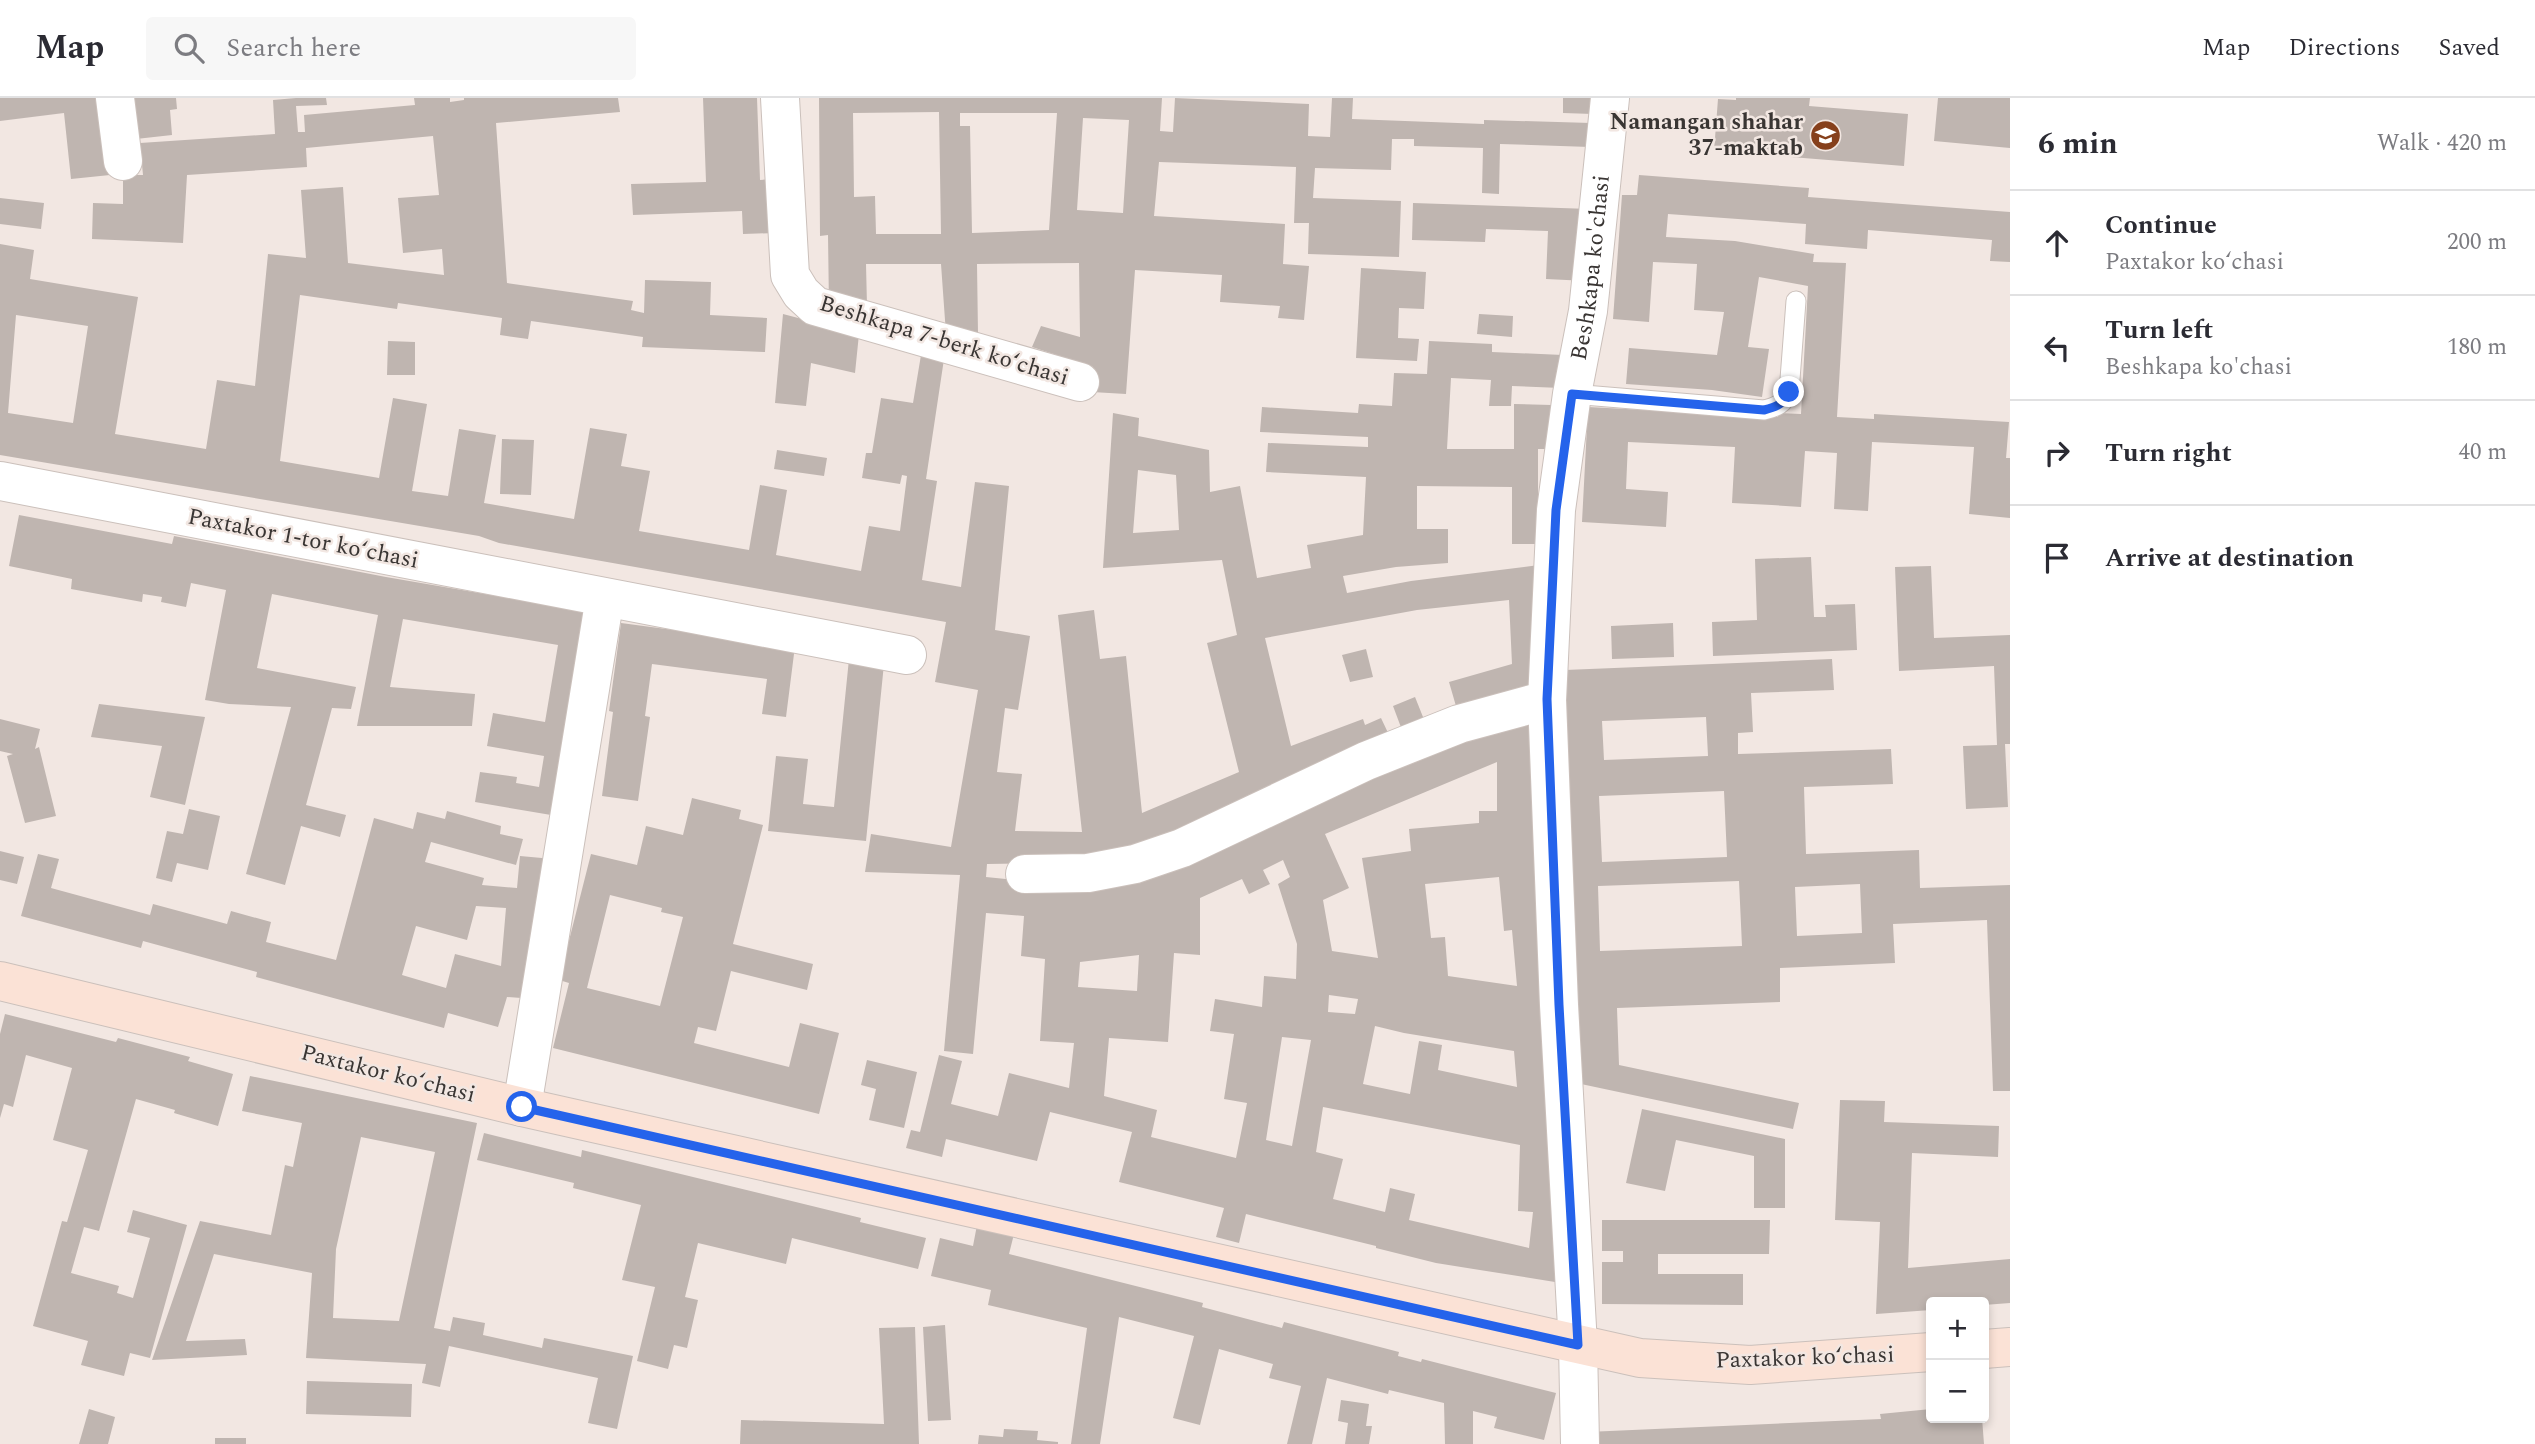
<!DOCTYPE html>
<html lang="en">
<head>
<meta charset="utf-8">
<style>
	body { margin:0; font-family:Spectral,serif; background:#f7f7f7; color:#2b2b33 }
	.controls { position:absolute; right:21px; bottom:21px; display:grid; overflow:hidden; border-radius:7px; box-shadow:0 4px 10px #0003 }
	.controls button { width:63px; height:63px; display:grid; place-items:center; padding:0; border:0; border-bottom:2px solid #e1e1e2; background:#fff; color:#2b2b33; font:35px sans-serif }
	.stop { position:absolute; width:21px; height:21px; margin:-16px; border:5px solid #2563eb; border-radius:50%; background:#fff }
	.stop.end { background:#2563eb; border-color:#fff; box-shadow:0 2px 7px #0008 }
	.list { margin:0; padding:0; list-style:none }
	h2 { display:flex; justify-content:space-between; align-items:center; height:91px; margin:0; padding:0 28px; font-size:30px }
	h2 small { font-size:23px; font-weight:400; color:#7c7c81 }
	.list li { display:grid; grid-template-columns:46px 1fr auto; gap:21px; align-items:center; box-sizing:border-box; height:105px; padding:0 28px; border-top:2px solid #e1e1e2 }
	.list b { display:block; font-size:26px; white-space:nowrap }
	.list p { margin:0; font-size:23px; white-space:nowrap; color:#7c7c81 }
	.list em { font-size:23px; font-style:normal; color:#7c7c81 }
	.icon { flex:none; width:38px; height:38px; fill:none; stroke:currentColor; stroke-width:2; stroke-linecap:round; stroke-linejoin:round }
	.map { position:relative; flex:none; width:2010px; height:1346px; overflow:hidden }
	header { display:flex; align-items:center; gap:42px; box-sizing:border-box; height:98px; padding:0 35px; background:#fff; border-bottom:2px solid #e1e1e2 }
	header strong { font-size:33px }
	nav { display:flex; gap:38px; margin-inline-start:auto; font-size:24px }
	.search { width:490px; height:63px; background:#f7f7f7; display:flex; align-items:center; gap:18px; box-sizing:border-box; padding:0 24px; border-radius:7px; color:#7c7c81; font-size:26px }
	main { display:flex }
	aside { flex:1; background:#fff }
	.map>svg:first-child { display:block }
</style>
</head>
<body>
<header>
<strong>Map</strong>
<div class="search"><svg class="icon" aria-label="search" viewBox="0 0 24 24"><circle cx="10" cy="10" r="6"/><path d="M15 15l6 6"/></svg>Search here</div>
<nav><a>Map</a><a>Directions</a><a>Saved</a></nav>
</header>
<main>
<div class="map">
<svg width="2010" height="1346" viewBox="0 0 2010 1346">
	<rect width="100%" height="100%" fill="#f2e7e2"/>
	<path fill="#bfb5b0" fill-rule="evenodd" d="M 0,0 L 101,0 L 110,77 L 71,81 L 64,15 L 0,23 Z
		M 132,0 L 176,0 L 177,11 L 170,12 L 172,37 L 136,41 Z
		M 296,0 L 326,0 L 327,7 L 296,8 L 298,34 L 305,34 L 304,17 L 415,7 L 414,0 L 450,0 L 450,4 L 464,2 L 464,0 L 618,0 L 620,14 L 496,25 L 507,185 L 633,203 L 631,212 L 644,215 L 645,182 L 711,184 L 710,217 L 767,220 L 765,254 L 642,249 L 643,239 L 531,223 L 528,241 L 500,237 L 502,220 L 398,205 L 397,211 L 300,197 L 280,363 L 379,380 L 393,300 L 427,306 L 412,393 L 448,398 L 459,331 L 496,337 L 484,405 L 574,421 L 590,330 L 627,336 L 621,368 L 650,373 L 639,433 L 749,452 L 760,387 L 787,392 L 776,457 L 861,473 L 869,428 L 900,433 L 907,378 L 902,377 L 900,386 L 862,380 L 866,355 L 872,355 L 881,300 L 913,305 L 921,257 L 944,261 L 926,381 L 937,383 L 922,482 L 961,489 L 975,384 L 1009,388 L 995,532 L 1030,538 L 1018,612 L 1005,610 L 997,674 L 1022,676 L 1015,733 L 1082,734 L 1058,517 L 1094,512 L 1100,561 L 1126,558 L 1142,715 L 1239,674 L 1207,545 L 1237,537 L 1222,462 L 1103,470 L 1113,315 L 1139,320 L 1138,338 L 1209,352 L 1210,394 L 1240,388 L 1257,480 L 1311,470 L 1307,447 L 1363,437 L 1366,379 L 1266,374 L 1268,345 L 1368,349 L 1368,339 L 1260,334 L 1262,309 L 1358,315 L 1359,306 L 1392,308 L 1394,275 L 1427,276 L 1429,243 L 1492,246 L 1492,254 L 1563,257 L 1561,290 L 1512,288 L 1511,308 L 1489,308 L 1491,282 L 1451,280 L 1447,351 L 1514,351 L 1514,306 L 1551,307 L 1550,351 L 1538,351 L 1538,446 L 1512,446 L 1512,389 L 1417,388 L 1417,431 L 1448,431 L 1448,465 L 1396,469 L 1343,478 L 1347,495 L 1411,483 L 1539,467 L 1544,587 L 1458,615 L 1449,584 L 1512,566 L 1509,502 L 1417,512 L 1265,540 L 1291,648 L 1363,621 L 1365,627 L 1381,620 L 1390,639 L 1374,646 L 1375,649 L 1122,764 L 987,766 L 986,779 L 1055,786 L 1168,771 L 1224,743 L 1350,686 L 1534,616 L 1534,741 L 1551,930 L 1551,1116 L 1561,1116 L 1555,1184 L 1436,1165 L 1376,1150 L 1376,1148 L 1246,1116 L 1239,1145 L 1216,1139 L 1224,1110 L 1119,1084 L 1132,1034 L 1050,1014 L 1037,1063 L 946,1041 L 942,1059 L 906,1050 L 911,1032 L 920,1034 L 939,957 L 962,963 L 951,1006 L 998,1018 L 1009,975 L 1069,990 L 1074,945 L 1040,943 L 1045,861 L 1021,858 L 1024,818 L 986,815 L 973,956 L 944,953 L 960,777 L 865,774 L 871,736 L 951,749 L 978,592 L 935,584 L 946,524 L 499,445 L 479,438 L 0,357 L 0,146 L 34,152 L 30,181 L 138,199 L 115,336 L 206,351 L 217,282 L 255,288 L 268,156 L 306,160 L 301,92 L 343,89 L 348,165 L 444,177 L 442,151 L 403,155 L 398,100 L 439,97 L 433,38 L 306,50 L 307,69 L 187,77 L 183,145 L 92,141 L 93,105 L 123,106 L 123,77 L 143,77 L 140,45 L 275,36 L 273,2 ZM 16,217 L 88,228 L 73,325 L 8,315 ZM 1138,372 L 1176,377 L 1179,432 L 1133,435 ZM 1497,664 L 1497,713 L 1479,713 L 1479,725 L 1409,731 L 1411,753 L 1362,760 L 1378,860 L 1332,853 L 1323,802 L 1349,790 L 1325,736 ZM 1283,762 L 1290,779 L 1278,786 L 1297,846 L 1296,881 L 1264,878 L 1262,909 L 1215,901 L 1210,933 L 1234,936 L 1224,1001 L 1247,1005 L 1236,1060 L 1151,1039 L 1157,1012 L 1104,998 L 1109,940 L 1168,944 L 1174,855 L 1200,857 L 1200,800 L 1242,781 L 1249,796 L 1270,786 L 1263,772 ZM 1499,779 L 1504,833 L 1512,832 L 1517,888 L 1448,878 L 1445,839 L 1431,840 L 1425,786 ZM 1139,857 L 1137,893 L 1078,889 L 1080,864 ZM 1329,897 L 1358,901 L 1355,916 L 1328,914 ZM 1375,928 L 1404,935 L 1514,953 L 1517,989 L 1438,972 L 1442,947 L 1419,943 L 1410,996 L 1363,986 ZM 1282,939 L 1311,942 L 1292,1048 L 1266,1042 ZM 1323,1009 L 1520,1047 L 1518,1113 L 1533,1114 L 1529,1150 L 1409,1122 L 1415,1096 L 1390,1090 L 1385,1114 L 1333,1101 L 1343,1061 L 1316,1054 Z
		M 703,0 L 757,0 L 760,82 L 773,81 L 775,135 L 743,136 L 742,113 L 633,117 L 631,86 L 706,84 Z
		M 819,0 L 1162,0 L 1160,33 L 1173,34 L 1175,0 L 1309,6 L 1308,38 L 1330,39 L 1332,0 L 1353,0 L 1352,21 L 1484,26 L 1484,22 L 1591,25 L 1590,49 L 1500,46 L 1499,96 L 1482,95 L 1483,50 L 1414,48 L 1414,41 L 1392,41 L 1391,72 L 1315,70 L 1313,100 L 1401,103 L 1399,159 L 1308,156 L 1309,125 L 1294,125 L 1296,69 L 1159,64 L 1154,118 L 1285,126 L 1283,166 L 1309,168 L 1304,222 L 1278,220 L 1280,208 L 1220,204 L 1222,177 L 1135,172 L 1126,296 L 1092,294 L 1093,269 L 1032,249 L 1041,228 L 1080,239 L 1079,165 L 977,166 L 978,236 L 946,236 L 941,166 L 866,166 L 867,208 L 829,209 L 828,137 L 820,138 ZM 939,14 L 941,136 L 876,136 L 875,98 L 854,99 L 853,15 ZM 960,15 L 1057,15 L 1049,132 L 972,135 L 970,28 L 960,28 ZM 1083,20 L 1129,22 L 1123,115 L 1077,112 Z
		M 1563,0 L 1594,0 L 1593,16 L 1563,15 Z
		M 1736,0 L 1810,0 L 1809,8 L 1908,16 L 1904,68 L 1714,53 L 1718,1 L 1736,2 Z
		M 1938,0 L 2010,0 L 2010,50 L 1934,43 Z
		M 1639,77 L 1809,90 L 1808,99 L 2010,114 L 2010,164 L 1990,163 L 1992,142 L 1868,132 L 1867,151 L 1805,146 L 1806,126 L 1668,116 L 1666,139 L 1735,143 L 1814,156 L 1813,164 L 1846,165 L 1837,319 L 1874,321 L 1874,316 L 2009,324 L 2006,360 L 2010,360 L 2010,420 L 1969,416 L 1974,349 L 1872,344 L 1868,413 L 1834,411 L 1837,355 L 1805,353 L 1801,409 L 1772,407 L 1732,405 L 1735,349 L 1628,344 L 1626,391 L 1668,394 L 1666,429 L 1582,424 L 1588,309 L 1778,319 L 1778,315 L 1801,316 L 1808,188 L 1759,179 L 1748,249 L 1769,251 L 1762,299 L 1712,292 L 1626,286 L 1629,250 L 1717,257 L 1724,214 L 1694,212 L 1697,166 L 1653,164 L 1649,224 L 1613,221 L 1622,97 L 1637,97 Z
		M 0,100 L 44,105 L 41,131 L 0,126 Z
		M 1413,105 L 1590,111 L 1587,183 L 1546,181 L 1548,133 L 1486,131 L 1485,144 L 1412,142 Z
		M 1361,170 L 1426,174 L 1424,211 L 1399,210 L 1398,240 L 1419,241 L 1417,263 L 1356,260 Z
		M 783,216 L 859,236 L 855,275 L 811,265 L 806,308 L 775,305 Z
		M 1479,216 L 1513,218 L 1512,239 L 1477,236 Z
		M 388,243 L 415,244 L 415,277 L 387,277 Z
		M 502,341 L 534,342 L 531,397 L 500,396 Z
		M 777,352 L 827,360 L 824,378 L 774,371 Z
		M 19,417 L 172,446 L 174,438 L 386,479 L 597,515 L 563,719 L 475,704 L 480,674 L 517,679 L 516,685 L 539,689 L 544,658 L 487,648 L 493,615 L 545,624 L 558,547 L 403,521 L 390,589 L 475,596 L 472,628 L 357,628 L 378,517 L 272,496 L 257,570 L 356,589 L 351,611 L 332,610 L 306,707 L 346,717 L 340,739 L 301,728 L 285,787 L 246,776 L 291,609 L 229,606 L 205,602 L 226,492 L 191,485 L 186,509 L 161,504 L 162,499 L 143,496 L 142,504 L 71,491 L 72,481 L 9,468 Z
		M 1811,459 L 1814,519 L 1826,519 L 1825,507 L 1855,506 L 1857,552 L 1713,558 L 1712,524 L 1757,522 L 1755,461 Z
		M 1931,468 L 1934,540 L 2010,537 L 2010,646 L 2005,646 L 2008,709 L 1966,711 L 1963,648 L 1997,647 L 1994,568 L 1899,573 L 1895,469 Z
		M 621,525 L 795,548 L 786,619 L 762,616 L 767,581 L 652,566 L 645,618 L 650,619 L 638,703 L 602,698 L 613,614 L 609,613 Z
		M 1673,525 L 1674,559 L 1612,561 L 1611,528 Z
		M 1366,551 L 1373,579 L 1350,584 L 1342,557 Z
		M 849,561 L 884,566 L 866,743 L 768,733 L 776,658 L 808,661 L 803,706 L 834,709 Z
		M 1832,561 L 1834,592 L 1751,595 L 1753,634 L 1738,635 L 1738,656 L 1891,651 L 1893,686 L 1804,689 L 1806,756 L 1919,752 L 1920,790 L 2010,787 L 2010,993 L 1993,993 L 1987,822 L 1893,826 L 1895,865 L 1780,870 L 1780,904 L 1617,910 L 1619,967 L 1799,1005 L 1793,1031 L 1581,986 L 1565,572 ZM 1706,619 L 1708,658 L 1604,662 L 1602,623 ZM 1724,693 L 1727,759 L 1602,764 L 1599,698 ZM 1739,783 L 1742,848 L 1600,853 L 1598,788 ZM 1860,786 L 1862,835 L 1797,838 L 1795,789 Z
		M 1415,599 L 1425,624 L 1402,632 L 1393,608 Z
		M 99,606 L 205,619 L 185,707 L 150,699 L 162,648 L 91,639 Z
		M 0,621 L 40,631 L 35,651 L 39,649 L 56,718 L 25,725 L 7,658 L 13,656 L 0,653 Z
		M 692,700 L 741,712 L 739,721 L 763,727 L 733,846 L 813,866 L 807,892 L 731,873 L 716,933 L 698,929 L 694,945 L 789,969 L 800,925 L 839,935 L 819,1016 L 553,950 L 569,885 L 559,882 L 591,756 L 637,767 L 646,728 L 683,737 ZM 610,797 L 662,810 L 661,814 L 683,819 L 660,908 L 587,890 Z
		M 189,711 L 220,718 L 208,772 L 177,765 L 172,784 L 156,780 L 167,733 L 183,736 Z
		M 447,713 L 501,728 L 500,736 L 523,741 L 516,767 L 431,744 L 425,764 L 484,780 L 482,787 L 517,790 L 520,758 L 553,761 L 535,901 L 507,899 L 498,929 L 448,915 L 444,930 L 256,879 L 257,874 L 143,843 L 141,850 L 21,818 L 38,756 L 59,761 L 51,790 L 150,817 L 153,806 L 227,826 L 231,813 L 271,824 L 266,844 L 336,862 L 374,720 L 413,731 L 417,714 L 445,721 ZM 476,808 L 506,810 L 501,868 L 455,856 L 446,890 L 402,877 L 416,828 L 467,842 Z
		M 0,753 L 24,759 L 17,786 L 0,782 Z
		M 5,916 L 116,944 L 118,940 L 190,959 L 188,963 L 233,976 L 218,1028 L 174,1015 L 175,1012 L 136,1001 L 99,1133 L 84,1129 L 71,1175 L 119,1188 L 117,1195 L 133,1200 L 150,1140 L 127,1134 L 133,1112 L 187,1127 L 150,1260 L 130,1255 L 124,1278 L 81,1267 L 88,1243 L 33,1228 L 62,1123 L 67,1124 L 88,1052 L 53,1042 L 72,970 L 26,957 L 13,1009 L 4,1006 L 0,1020 L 0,936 Z
		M 867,962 L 917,974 L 904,1030 L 869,1022 L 876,991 L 861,987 Z
		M 250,978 L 477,1025 L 434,1230 L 450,1233 L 453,1219 L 485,1225 L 483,1237 L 542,1250 L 544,1240 L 633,1258 L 617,1331 L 588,1325 L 598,1280 L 449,1248 L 440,1289 L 422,1285 L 426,1266 L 306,1260 L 312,1175 L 214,1156 L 186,1243 L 245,1241 L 247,1257 L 152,1262 L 200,1123 L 271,1137 L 285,1067 L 293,1069 L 302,1025 L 242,1013 ZM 361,1039 L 435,1054 L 399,1223 L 333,1220 L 336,1151 Z
		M 1840,1002 L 1885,1003 L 1884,1024 L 1999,1028 L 1998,1059 L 1912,1055 L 1908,1170 L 2010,1161 L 2010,1205 L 1984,1207 L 1984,1204 L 1931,1204 L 1931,1212 L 1876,1216 L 1880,1124 L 1835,1122 Z
		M 1642,1011 L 1785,1041 L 1785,1110 L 1754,1110 L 1754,1058 L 1676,1042 L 1665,1093 L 1626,1085 Z
		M 484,1035 L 581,1059 L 582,1052 L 861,1120 L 860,1124 L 926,1140 L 918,1171 L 792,1140 L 786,1166 L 698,1145 L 685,1199 L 698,1202 L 687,1250 L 674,1247 L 668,1271 L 637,1263 L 655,1189 L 622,1182 L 641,1107 L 573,1090 L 574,1085 L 477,1062 Z
		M 1602,1122 L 1770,1122 L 1769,1156 L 1658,1156 L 1658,1176 L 1743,1176 L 1743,1207 L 1602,1206 L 1602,1164 L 1623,1164 L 1623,1153 L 1602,1153 Z
		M 977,1127 L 1014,1136 L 1009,1156 L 1203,1205 L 1202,1209 L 1282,1230 L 1284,1224 L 1399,1254 L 1398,1258 L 1421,1264 L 1422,1261 L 1556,1295 L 1544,1342 L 1494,1330 L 1497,1319 L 1473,1313 L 1473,1346 L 1445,1346 L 1444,1305 L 1389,1292 L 1388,1296 L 1327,1280 L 1312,1346 L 1287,1346 L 1301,1288 L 1269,1280 L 1273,1266 L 1219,1251 L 1200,1327 L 1173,1320 L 1194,1238 L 1119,1219 L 1100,1346 L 1071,1346 L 1087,1230 L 988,1207 L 991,1192 L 931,1178 L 940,1140 L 973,1148 Z
		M 945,1227 L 951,1322 L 928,1323 L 923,1229 Z
		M 915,1229 L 919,1346 L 740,1346 L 741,1322 L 884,1326 L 879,1230 Z
		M 307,1283 L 412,1286 L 411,1319 L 306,1316 Z
		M 1341,1302 L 1369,1306 L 1366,1328 L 1372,1328 L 1369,1346 L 1345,1346 L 1348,1325 L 1338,1323 Z
		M 89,1311 L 115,1319 L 108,1346 L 79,1346 Z
		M 1931,1311 L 1931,1320 L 1982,1320 L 1984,1346 L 1587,1346 L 1587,1334 L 1881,1321 L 1880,1316 Z
		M 1004,1331 L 1038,1333 L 1037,1342 L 1058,1344 L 1058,1346 L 978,1346 L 979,1337 L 1003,1339 Z
		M 215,1340 L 246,1340 L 246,1346 L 215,1346 Z"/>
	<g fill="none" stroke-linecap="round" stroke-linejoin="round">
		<defs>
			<path id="service" d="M 1572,296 L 1764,312 C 1777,309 1783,306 1789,294 L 1796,203"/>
			<path id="minor" d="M 115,0 L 123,63
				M 780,0 L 790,177 L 801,195 L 815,208 L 1080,284
				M 0,383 L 907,557
				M 1025,776 L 1088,775 L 1135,766 L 1182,750 L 1366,663 L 1459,626 L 1547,602
				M 522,1009 L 605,499"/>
			<g id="tertiary">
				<path id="s1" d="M 1580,1346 L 1578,1247 L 1559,907 L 1547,602 L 1556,412 L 1572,296 L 1588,213 L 1610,0"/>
			</g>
			<path id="secondary" d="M 0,883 L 522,1009 L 1640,1260 L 1750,1267 L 1931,1254
				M 1984,1251 L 2010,1249"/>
		</defs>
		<use href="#service" stroke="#cbc0bb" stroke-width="21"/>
		<use href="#minor" stroke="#cbc0bb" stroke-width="40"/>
		<use href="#tertiary" stroke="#cbc0bb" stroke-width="40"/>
		<use href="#secondary" stroke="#cbc0bb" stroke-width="40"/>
		<use href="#service" stroke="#fff" stroke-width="19"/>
		<use href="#minor" stroke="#fff" stroke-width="38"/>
		<use href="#tertiary" stroke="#fff" stroke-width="38"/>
		<use href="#secondary" stroke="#fbe2d6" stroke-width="38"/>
	</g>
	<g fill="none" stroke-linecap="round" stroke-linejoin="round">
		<path stroke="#2563eb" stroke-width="9" d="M 522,1009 L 1578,1247 L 1559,907 L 1547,601 L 1556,412 L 1572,296 L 1764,312 C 1777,309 1783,306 1789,294"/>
	</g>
	<defs>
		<symbol id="school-disc" viewBox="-11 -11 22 22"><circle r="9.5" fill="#86401c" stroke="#f2e7e2"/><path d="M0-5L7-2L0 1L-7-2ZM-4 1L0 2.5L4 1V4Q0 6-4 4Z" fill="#fff"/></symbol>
	</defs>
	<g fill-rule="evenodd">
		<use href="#school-disc" x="1808" y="20" width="35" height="35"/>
	</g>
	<g text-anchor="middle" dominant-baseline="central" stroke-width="5" stroke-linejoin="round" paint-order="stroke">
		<g font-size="23" font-weight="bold" fill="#393533" stroke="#f2e7e2" text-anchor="end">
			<text x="1803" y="24">Namangan shahar<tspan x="1803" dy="26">37-maktab</tspan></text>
		</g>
		<g font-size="23" fill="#393533" stroke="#f2e7e2">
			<text stroke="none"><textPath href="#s1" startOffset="1180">Beshkapa ko'chasi</textPath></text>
			<text transform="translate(944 243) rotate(17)">Beshkapa 7-berk koʻchasi</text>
			<text transform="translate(303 441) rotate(11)">Paxtakor 1-tor koʻchasi</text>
			<text transform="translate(388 976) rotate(14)">Paxtakor koʻchasi</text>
			<text transform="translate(1805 1260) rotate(-2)">Paxtakor koʻchasi</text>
		</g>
	</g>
</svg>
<div class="controls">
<button>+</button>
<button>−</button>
</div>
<div class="stop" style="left:522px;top:1009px"></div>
<div class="stop end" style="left:1789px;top:294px"></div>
</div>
<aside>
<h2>6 min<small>Walk · 420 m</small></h2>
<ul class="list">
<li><svg class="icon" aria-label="ahead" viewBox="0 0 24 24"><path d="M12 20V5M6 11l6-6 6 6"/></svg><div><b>Continue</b><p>Paxtakor koʻchasi</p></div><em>200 m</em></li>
<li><svg class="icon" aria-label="left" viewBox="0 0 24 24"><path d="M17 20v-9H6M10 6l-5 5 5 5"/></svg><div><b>Turn left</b><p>Beshkapa ko'chasi</p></div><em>180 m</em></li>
<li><svg class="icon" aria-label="right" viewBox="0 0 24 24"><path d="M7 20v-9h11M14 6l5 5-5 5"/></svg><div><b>Turn right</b></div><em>40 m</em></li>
<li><svg class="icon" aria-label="arrive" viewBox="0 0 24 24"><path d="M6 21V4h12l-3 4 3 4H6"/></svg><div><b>Arrive at destination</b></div></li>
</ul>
</aside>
</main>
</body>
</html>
